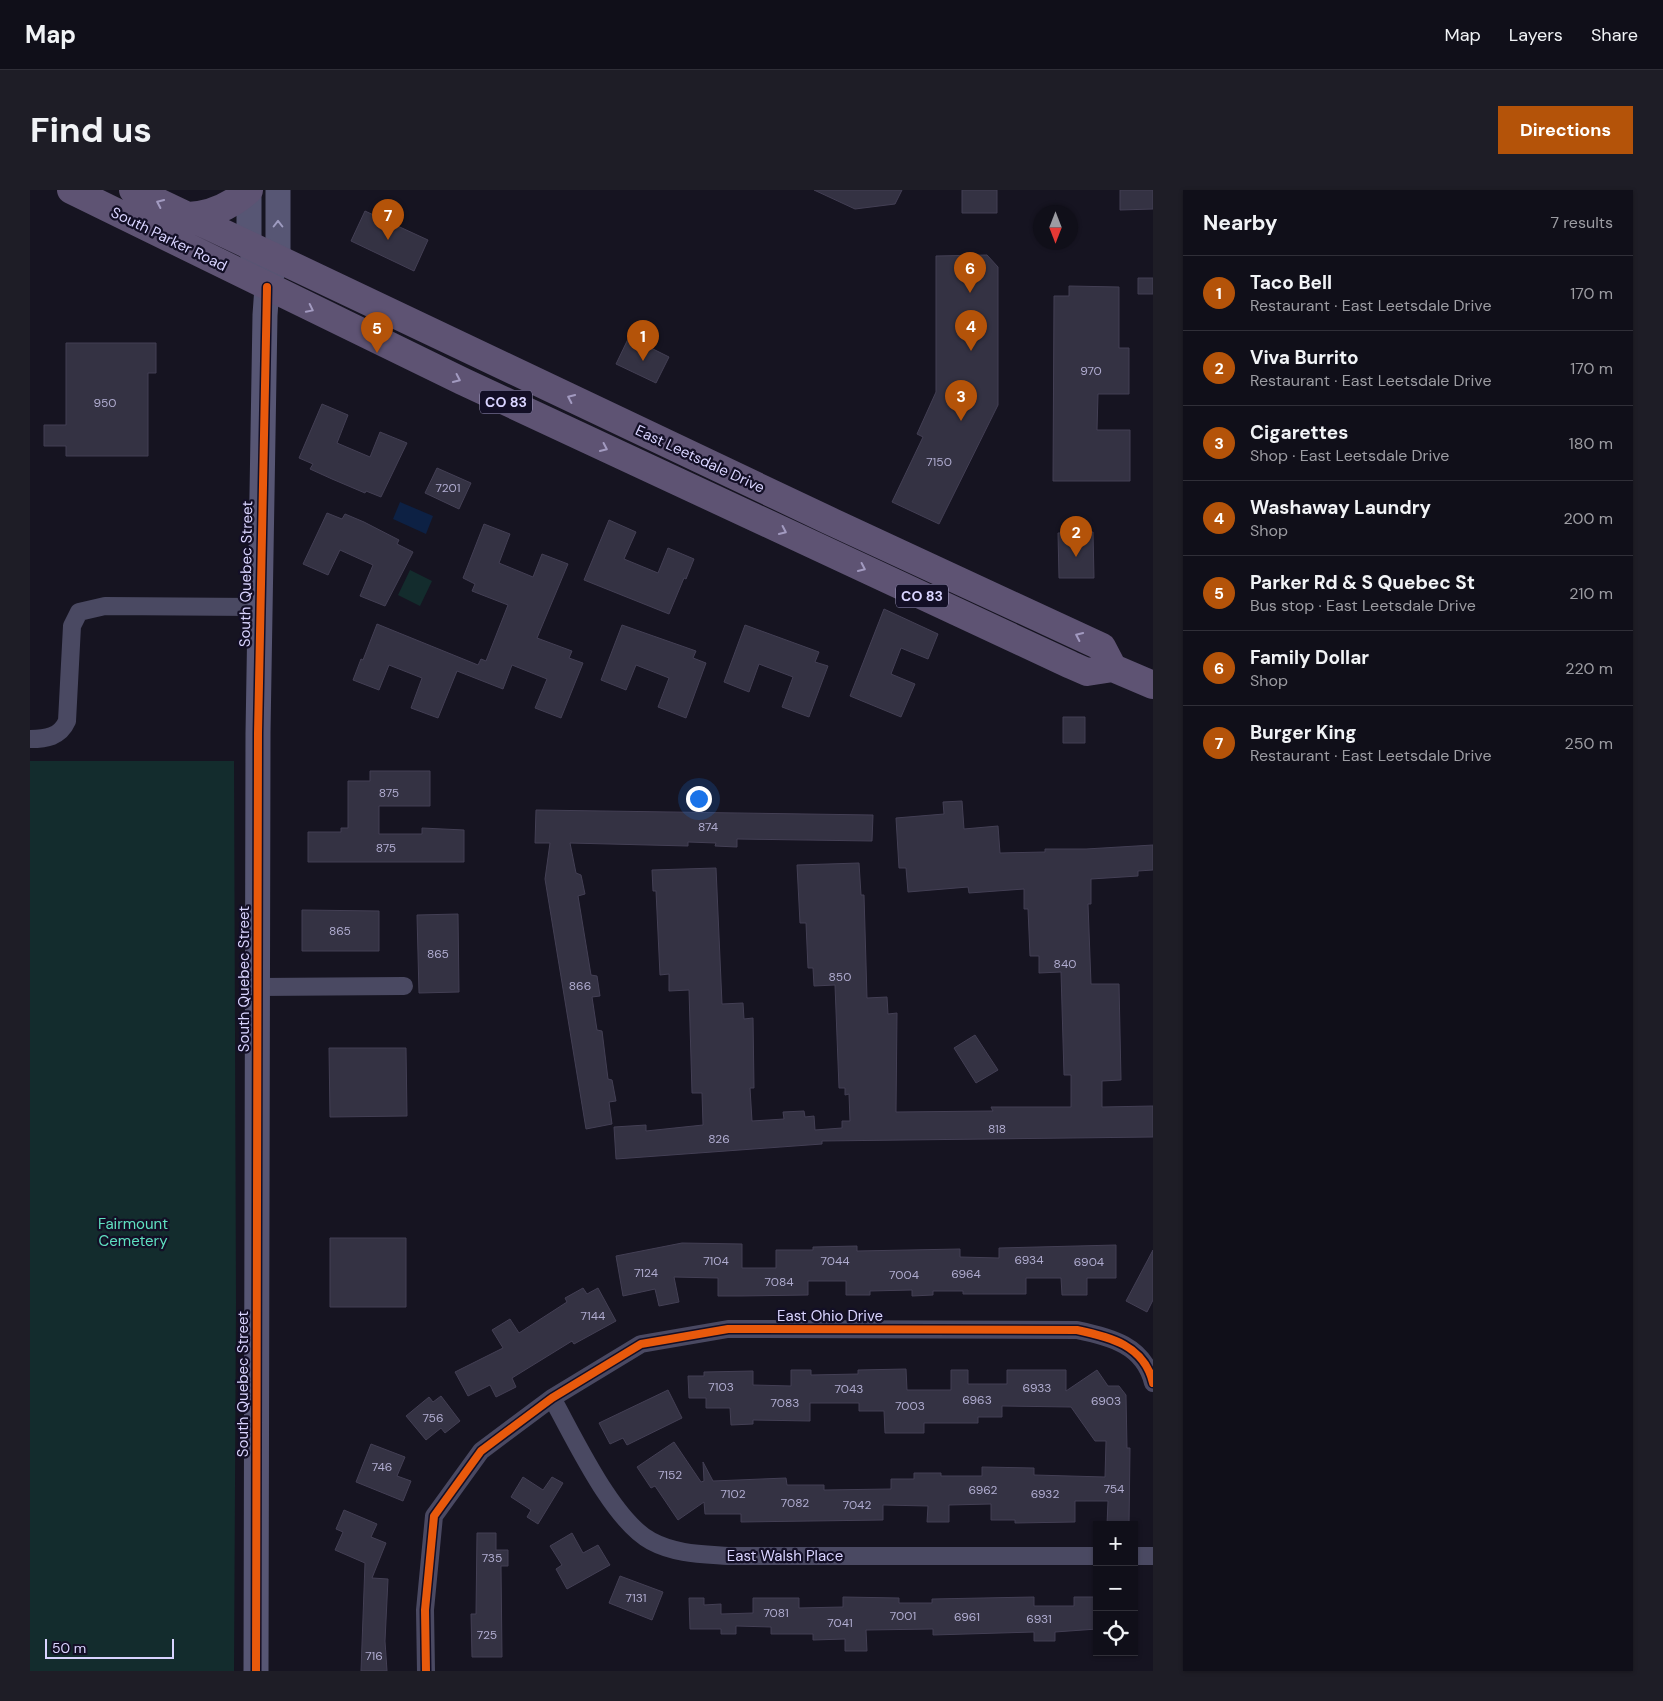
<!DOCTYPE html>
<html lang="en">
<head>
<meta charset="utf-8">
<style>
	body { margin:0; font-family:"DM Sans",sans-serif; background:#1e1d26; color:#f1f3f6 }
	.controls { position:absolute; right:15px; bottom:15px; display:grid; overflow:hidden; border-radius:0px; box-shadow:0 1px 4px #0004 }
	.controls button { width:45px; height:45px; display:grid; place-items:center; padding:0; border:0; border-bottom:1px solid #302f38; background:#100f19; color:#f1f3f6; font:25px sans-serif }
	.compass { position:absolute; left:1003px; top:15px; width:45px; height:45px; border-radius:50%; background:#100f19; box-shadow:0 1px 4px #0004; rotate:180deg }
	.scale { position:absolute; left:15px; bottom:12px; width:129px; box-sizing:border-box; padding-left:5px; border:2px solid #d9d4ff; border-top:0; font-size:14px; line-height:18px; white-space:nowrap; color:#d9d4ff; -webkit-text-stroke:4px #130f26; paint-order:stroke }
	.you { position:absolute; left:668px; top:608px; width:18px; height:18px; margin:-12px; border:4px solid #fff; border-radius:50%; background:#1a73e8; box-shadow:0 0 0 8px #1a73e833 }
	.badge { display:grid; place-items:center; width:32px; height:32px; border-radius:50%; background:#b45309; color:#fff; font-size:16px; font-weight:700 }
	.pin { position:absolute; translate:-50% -41px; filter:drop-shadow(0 1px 2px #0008) }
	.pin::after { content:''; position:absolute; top:26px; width:18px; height:15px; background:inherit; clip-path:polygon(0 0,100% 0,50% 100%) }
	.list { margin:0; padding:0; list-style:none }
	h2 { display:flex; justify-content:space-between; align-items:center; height:65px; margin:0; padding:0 20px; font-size:21px }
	h2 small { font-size:16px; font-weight:400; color:#9c9ca2 }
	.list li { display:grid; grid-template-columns:32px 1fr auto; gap:15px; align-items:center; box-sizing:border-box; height:75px; padding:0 20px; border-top:1px solid #302f38 }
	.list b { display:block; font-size:19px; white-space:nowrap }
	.list p { margin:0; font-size:16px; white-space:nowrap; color:#9c9ca2 }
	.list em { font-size:16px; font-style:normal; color:#9c9ca2 }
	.icon { flex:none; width:28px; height:28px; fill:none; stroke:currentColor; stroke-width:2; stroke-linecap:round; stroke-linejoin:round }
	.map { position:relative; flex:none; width:1123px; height:1481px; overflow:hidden; border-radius:0px }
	header { display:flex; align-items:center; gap:30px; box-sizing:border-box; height:70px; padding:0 25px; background:#100f19; border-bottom:1px solid #302f38 }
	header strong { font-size:24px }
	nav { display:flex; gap:28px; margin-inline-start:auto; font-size:18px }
	.intro { display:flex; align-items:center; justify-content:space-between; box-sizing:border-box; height:120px; padding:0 30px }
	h1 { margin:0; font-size:35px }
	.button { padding:12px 22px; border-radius:0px; background:#b45309; color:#fff; font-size:18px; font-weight:700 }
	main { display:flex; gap:30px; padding:0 30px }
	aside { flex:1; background:#100f19; border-radius:0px; box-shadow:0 1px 4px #0004 }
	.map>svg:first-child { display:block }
</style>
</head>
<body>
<header>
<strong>Map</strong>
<nav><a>Map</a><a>Layers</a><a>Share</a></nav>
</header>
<div class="intro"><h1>Find us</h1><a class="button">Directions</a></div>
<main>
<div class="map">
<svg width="1123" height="1481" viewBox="0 0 1123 1481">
	<rect width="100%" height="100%" fill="#161421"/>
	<path fill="#132c2d" d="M 380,380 L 402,391 L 390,416 L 368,405 Z
		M 0,571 L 204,571 L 206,1112 L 204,1481 L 0,1481 Z"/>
	<path fill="#0d2144" d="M 370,312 L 403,326 L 396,344 L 363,329 Z"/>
	<path fill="#343243" stroke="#433f54" d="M 784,0 L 872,0 L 865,14 L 825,19 Z
		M 932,0 L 967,0 L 967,23 L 932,23 Z
		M 1090,0 L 1123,0 L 1123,19 L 1090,20 Z
		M 335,21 L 398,50 L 384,81 L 321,51 Z
		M 957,65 L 968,77 L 968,215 L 909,334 L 862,312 L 893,247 L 887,244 L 906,202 L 906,66 Z
		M 1108,88 L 1123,88 L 1123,104 L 1108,104 Z
		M 1039,96 L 1089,97 L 1089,158 L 1099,158 L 1099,204 L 1068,204 L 1067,240 L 1100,240 L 1100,291 L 1023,291 L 1024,106 L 1039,106 Z
		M 599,147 L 639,167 L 626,193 L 586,174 Z
		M 36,153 L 126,153 L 126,183 L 118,183 L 118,266 L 36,266 L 36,256 L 14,256 L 14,235 L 36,235 Z
		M 292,214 L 318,225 L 307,253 L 340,267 L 350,242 L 377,253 L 351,307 L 336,301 L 335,303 L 302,289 L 280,279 L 283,274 L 269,268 Z
		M 407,278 L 441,293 L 429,319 L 395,303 Z
		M 297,323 L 312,329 L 315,324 L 334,332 L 369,350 L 367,354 L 383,362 L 355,416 L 330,406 L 343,375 L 310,360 L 298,385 L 273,374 Z
		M 579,330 L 606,342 L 594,369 L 628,383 L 638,358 L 664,369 L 656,389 L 654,388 L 639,424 L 554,390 Z
		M 454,334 L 480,344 L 469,373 L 503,387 L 512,364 L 538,374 L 507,448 L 542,461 L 539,468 L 553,473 L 531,528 L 505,518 L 517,489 L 482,475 L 473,499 L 427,481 L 408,528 L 381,518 L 392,488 L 359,475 L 349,500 L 323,490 L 331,469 L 333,470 L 347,434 L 448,475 L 451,469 L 456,471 L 478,415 L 442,401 L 445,394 L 433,388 Z
		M 1063,342 L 1064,388 L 1029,388 L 1028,343 Z
		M 854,419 L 908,444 L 898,469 L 871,458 L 861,484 L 885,494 L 871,527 L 820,506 Z
		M 592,435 L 666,461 L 663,468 L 676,473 L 656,528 L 628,517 L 639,488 L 606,475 L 596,500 L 571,490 Z
		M 715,435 L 789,462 L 785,472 L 798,476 L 779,527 L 752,517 L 763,487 L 729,474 L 719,502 L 694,492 Z
		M 1033,527 L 1055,527 L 1055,553 L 1033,553 Z
		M 340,581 L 400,581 L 400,616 L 349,616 L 349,644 L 392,644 L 392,638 L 434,640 L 434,672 L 278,672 L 278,642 L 311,642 L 311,638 L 318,638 L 318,591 L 340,591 Z
		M 932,611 L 934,639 L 968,636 L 970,663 L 1015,662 L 1015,659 L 1056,659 L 1123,655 L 1123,680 L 1108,681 L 1108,686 L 1061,689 L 1061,714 L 1058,714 L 1061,794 L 1089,794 L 1091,890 L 1072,891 L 1072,917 L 1123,916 L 1123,947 L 792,951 L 792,954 L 586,969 L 584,937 L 616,935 L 616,941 L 673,935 L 672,903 L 662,903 L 659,800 L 639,801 L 639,784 L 630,785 L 626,701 L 623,701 L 622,680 L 686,678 L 692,814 L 713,813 L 714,829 L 723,828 L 724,898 L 720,898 L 722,931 L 754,929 L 753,922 L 774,921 L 775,927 L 784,926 L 785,940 L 812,938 L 812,931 L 820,931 L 819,904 L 815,905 L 815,898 L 809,898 L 805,795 L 784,796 L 783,778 L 778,778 L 776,733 L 770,733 L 767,675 L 829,673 L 831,705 L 834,705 L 837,808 L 857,807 L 858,824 L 867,823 L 866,922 L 963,921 L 961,917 L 1041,917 L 1041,885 L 1034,885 L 1031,782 L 1009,783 L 1009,766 L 1000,766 L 998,719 L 994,719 L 994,699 L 939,703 L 938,697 L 878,702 L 876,678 L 869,678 L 866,628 L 914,624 L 913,612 Z
		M 506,620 L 843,625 L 842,651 L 707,649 L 707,657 L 685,656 L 686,653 L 658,652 L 658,656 L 540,653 L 546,683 L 551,685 L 555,704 L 548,706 L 561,785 L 567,786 L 570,806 L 562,807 L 567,840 L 572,841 L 578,889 L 582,890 L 586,911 L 579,912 L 582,934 L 556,939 L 515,689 L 520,653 L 505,653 Z
		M 272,720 L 349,721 L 349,761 L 272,761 Z
		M 428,724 L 429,802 L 389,803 L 387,725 Z
		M 945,845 L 968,880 L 946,893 L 924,858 Z
		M 299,858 L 376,858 L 377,926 L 300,927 Z
		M 300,1048 L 376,1048 L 376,1117 L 300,1117 Z
		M 652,1053 L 712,1054 L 712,1078 L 746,1078 L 746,1060 L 783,1060 L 783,1057 L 827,1056 L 827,1061 L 930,1059 L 930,1067 L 969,1068 L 969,1058 L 1086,1055 L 1086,1088 L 1057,1088 L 1057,1105 L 1032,1105 L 1031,1088 L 996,1088 L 996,1104 L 933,1104 L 933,1101 L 903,1101 L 903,1105 L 882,1106 L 882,1100 L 840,1101 L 840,1105 L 816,1105 L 816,1091 L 778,1091 L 778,1105 L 711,1106 L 688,1106 L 688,1088 L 644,1087 L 649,1112 L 629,1116 L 625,1099 L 593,1106 L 586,1066 Z
		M 1123,1060 L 1123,1110 L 1117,1122 L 1096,1111 Z
		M 553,1098 L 557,1104 L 568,1098 L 586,1131 L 544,1154 L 542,1151 L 482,1188 L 486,1197 L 466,1207 L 460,1195 L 438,1206 L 425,1182 L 473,1158 L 462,1140 L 480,1129 L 489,1143 L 537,1112 L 535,1108 Z
		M 876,1179 L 877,1200 L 921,1200 L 921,1180 L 938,1180 L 938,1194 L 977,1194 L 977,1180 L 1036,1180 L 1036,1201 L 1067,1180 L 1078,1196 L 1089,1196 L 1096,1205 L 1097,1258 L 1100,1258 L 1099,1335 L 1077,1335 L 1078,1311 L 1045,1311 L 1045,1332 L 985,1333 L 985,1330 L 961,1330 L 961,1314 L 919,1315 L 919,1332 L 897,1332 L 898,1316 L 853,1315 L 853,1330 L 711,1332 L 711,1324 L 675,1324 L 674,1312 L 648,1330 L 625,1296 L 621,1298 L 607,1277 L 644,1252 L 671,1292 L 674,1291 L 673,1272 L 683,1291 L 756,1288 L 757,1295 L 794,1295 L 794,1300 L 861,1299 L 861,1289 L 884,1289 L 884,1283 L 911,1283 L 911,1286 L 952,1286 L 952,1277 L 1004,1278 L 1004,1285 L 1075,1287 L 1076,1251 L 1065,1251 L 1041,1217 L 972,1216 L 972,1227 L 948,1227 L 948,1233 L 894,1233 L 894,1243 L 855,1243 L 854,1221 L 829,1221 L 829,1213 L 780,1213 L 780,1231 L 723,1230 L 723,1234 L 701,1235 L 700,1218 L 676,1218 L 676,1208 L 659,1208 L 658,1186 L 674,1186 L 674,1182 L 723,1181 L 723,1195 L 761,1196 L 761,1180 L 781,1180 L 781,1185 L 828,1184 L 828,1180 Z
		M 638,1200 L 652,1228 L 597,1255 L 593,1248 L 580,1254 L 569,1233 Z
		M 411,1206 L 430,1231 L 415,1243 L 411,1238 L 396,1250 L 376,1226 L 399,1207 L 403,1212 Z
		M 341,1254 L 375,1267 L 367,1286 L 381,1291 L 373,1311 L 326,1292 Z
		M 493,1287 L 513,1300 L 522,1287 L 533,1293 L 508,1334 L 497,1327 L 501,1320 L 481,1307 Z
		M 314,1320 L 347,1334 L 341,1347 L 356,1353 L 342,1388 L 358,1389 L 355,1451 L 357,1481 L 331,1481 L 335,1373 L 305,1360 L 313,1342 L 306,1339 Z
		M 447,1343 L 466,1343 L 466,1360 L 478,1360 L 478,1376 L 471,1376 L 472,1467 L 442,1467 L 441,1424 L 446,1424 Z
		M 542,1343 L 553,1363 L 568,1355 L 580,1375 L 537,1399 L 526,1379 L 532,1375 L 520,1356 Z
		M 590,1386 L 633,1402 L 622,1430 L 579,1413 Z
		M 813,1407 L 869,1408 L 869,1413 L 902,1413 L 902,1409 L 1004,1407 L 1004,1416 L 1044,1416 L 1044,1407 L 1064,1407 L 1064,1412 L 1067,1412 L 1067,1439 L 1025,1442 L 1025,1451 L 1004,1451 L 1004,1442 L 903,1445 L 903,1439 L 836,1440 L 837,1461 L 815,1461 L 815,1449 L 783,1450 L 783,1444 L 741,1444 L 741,1437 L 706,1436 L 706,1444 L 691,1444 L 691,1439 L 660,1439 L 659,1408 L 674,1408 L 674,1415 L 691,1414 L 691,1424 L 723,1423 L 723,1408 L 769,1408 L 769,1418 L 813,1417 Z"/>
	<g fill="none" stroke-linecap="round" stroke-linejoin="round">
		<path stroke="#4a4962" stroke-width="18" d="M 0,549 C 16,549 30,547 37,531 L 42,436 L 49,422 L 75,416 L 230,417
			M 228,797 L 374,796
			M 522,1208 C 544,1247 582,1330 621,1351 C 645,1364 672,1364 698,1366 L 1067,1366
			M 1104,1366 L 1123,1366
			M 396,1481 L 395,1420 L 404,1326 L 451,1261 L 522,1208 L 611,1154 L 698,1139 L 1047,1140 C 1080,1147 1114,1155 1123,1193"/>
		<path stroke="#575674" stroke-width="25" d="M 219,0 L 219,55 L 237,97
			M 226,1481 L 228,543 L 235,125 L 237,97 L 248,69 L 248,0"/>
		<path stroke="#5e5373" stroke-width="28" d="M 41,0 L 432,191 L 1041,475 L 1057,482 L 1083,478 L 1123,495
			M 103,0 L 798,330 L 1072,457 L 1083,478
			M 158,26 C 182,25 201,16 219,0"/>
		<defs>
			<path id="cycleway" d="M 226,1481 L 228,543 L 237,97
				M 396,1481 L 395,1420 L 404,1326 L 451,1261 L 522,1208 L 611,1154 L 698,1139 L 1047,1140 C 1080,1147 1114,1155 1123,1193"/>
		</defs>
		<use href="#cycleway" stroke="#130f26" stroke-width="11"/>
		<use href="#cycleway" stroke="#e8590c" stroke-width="8"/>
	</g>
	<defs><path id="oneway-chevron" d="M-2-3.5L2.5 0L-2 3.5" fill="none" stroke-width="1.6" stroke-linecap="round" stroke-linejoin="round" transform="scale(1.25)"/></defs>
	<g stroke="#a29ac0">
		<use href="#oneway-chevron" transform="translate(130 13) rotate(-155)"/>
		<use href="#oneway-chevron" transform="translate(280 119) rotate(26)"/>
		<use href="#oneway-chevron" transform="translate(427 189) rotate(25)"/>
		<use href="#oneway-chevron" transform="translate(541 208) rotate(-155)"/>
		<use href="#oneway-chevron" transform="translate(574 258) rotate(25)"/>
		<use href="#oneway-chevron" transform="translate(753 341) rotate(25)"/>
		<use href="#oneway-chevron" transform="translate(832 378) rotate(25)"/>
		<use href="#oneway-chevron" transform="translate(1049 446) rotate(-155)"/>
	</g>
	<use stroke="#9e9bc0" href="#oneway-chevron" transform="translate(248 34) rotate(-90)"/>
	<g text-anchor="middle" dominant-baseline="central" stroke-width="4.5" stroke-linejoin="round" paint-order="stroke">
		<g font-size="12" fill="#b0acd0">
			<text x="1061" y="181">970</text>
			<text x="75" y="213">950</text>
			<text x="909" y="272">7150</text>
			<text x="418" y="298">7201</text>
			<text x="359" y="603">875</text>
			<text x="678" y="637">874</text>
			<text x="356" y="658">875</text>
			<text x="310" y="741">865</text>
			<text x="408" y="764">865</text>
			<text x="1035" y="774">840</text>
			<text x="810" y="787">850</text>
			<text x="550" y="796">866</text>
			<text x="967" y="939">818</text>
			<text x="689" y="949">826</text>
			<text x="999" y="1070">6934</text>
			<text x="686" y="1071">7104</text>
			<text x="805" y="1071">7044</text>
			<text x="1059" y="1072">6904</text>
			<text x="616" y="1083">7124</text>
			<text x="936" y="1084">6964</text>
			<text x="874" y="1085">7004</text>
			<text x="749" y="1092">7084</text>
			<text x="563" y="1126">7144</text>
			<text x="691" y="1197">7103</text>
			<text x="1007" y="1198">6933</text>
			<text x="819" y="1199">7043</text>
			<text x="947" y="1210">6963</text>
			<text x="1076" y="1211">6903</text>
			<text x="755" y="1213">7083</text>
			<text x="880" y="1216">7003</text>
			<text x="403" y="1228">756</text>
			<text x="352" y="1277">746</text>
			<text x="640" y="1285">7152</text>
			<text x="1084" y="1299">754</text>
			<text x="953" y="1300">6962</text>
			<text x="703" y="1304">7102</text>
			<text x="1015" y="1304">6932</text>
			<text x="765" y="1313">7082</text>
			<text x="827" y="1315">7042</text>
			<text x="462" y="1368">735</text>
			<text x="606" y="1408">7131</text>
			<text x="746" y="1423">7081</text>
			<text x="873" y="1426">7001</text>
			<text x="937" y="1427">6961</text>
			<text x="1009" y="1429">6931</text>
			<text x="810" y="1433">7041</text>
			<text x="457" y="1445">725</text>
			<text x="344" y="1466">716</text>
		</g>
		<g fill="#130f26" stroke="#9e99be" stroke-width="1">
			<rect x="450" y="200.5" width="52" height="23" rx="4"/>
			<rect x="866" y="394.5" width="52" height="23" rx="4"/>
		</g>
		<g font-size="14" font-weight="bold" fill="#d9d4ff">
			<text x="476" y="212">CO 83</text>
			<text x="892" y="406">CO 83</text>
		</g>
		<g font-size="15" fill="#d9d4ff" stroke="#130f26">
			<text transform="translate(139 49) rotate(26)">South Parker Road</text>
			<text transform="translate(670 269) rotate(25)">East Leetsdale Drive</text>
			<text transform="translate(216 384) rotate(-89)">South Quebec Street</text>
			<text transform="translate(214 789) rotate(-90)">South Quebec Street</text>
			<text x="800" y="1126">East Ohio Drive</text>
			<text transform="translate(213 1194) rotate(-90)">South Quebec Street</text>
			<text x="755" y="1366">East Walsh Place</text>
		</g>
		<g font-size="15" fill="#5fe0c0" stroke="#130f26">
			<text x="103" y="1034">Fairmount<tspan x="103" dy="17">Cemetery</tspan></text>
		</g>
	</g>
</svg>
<div class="controls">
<button>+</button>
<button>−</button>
<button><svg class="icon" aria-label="locate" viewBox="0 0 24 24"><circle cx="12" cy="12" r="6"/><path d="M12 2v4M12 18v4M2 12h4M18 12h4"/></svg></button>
</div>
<svg class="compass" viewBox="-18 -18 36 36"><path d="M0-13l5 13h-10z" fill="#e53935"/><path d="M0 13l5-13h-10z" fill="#9c9ca2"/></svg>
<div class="scale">50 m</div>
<div class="you"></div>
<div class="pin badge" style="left:613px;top:171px">1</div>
<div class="pin badge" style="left:1046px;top:367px">2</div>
<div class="pin badge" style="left:931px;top:231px">3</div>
<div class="pin badge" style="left:941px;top:161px">4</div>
<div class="pin badge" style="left:347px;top:163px">5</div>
<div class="pin badge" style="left:940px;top:103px">6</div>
<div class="pin badge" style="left:358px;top:50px">7</div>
</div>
<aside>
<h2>Nearby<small>7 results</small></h2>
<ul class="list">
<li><span class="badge">1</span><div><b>Taco Bell</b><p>Restaurant · East Leetsdale Drive</p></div><em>170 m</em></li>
<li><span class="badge">2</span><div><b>Viva Burrito</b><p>Restaurant · East Leetsdale Drive</p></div><em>170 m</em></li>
<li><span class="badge">3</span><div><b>Cigarettes</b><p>Shop · East Leetsdale Drive</p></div><em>180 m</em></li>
<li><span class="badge">4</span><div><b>Washaway Laundry</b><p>Shop</p></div><em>200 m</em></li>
<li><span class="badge">5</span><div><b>Parker Rd &amp; S Quebec St</b><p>Bus stop · East Leetsdale Drive</p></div><em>210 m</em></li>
<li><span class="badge">6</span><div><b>Family Dollar</b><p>Shop</p></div><em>220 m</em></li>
<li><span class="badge">7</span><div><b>Burger King</b><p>Restaurant · East Leetsdale Drive</p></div><em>250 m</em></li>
</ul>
</aside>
</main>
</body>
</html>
